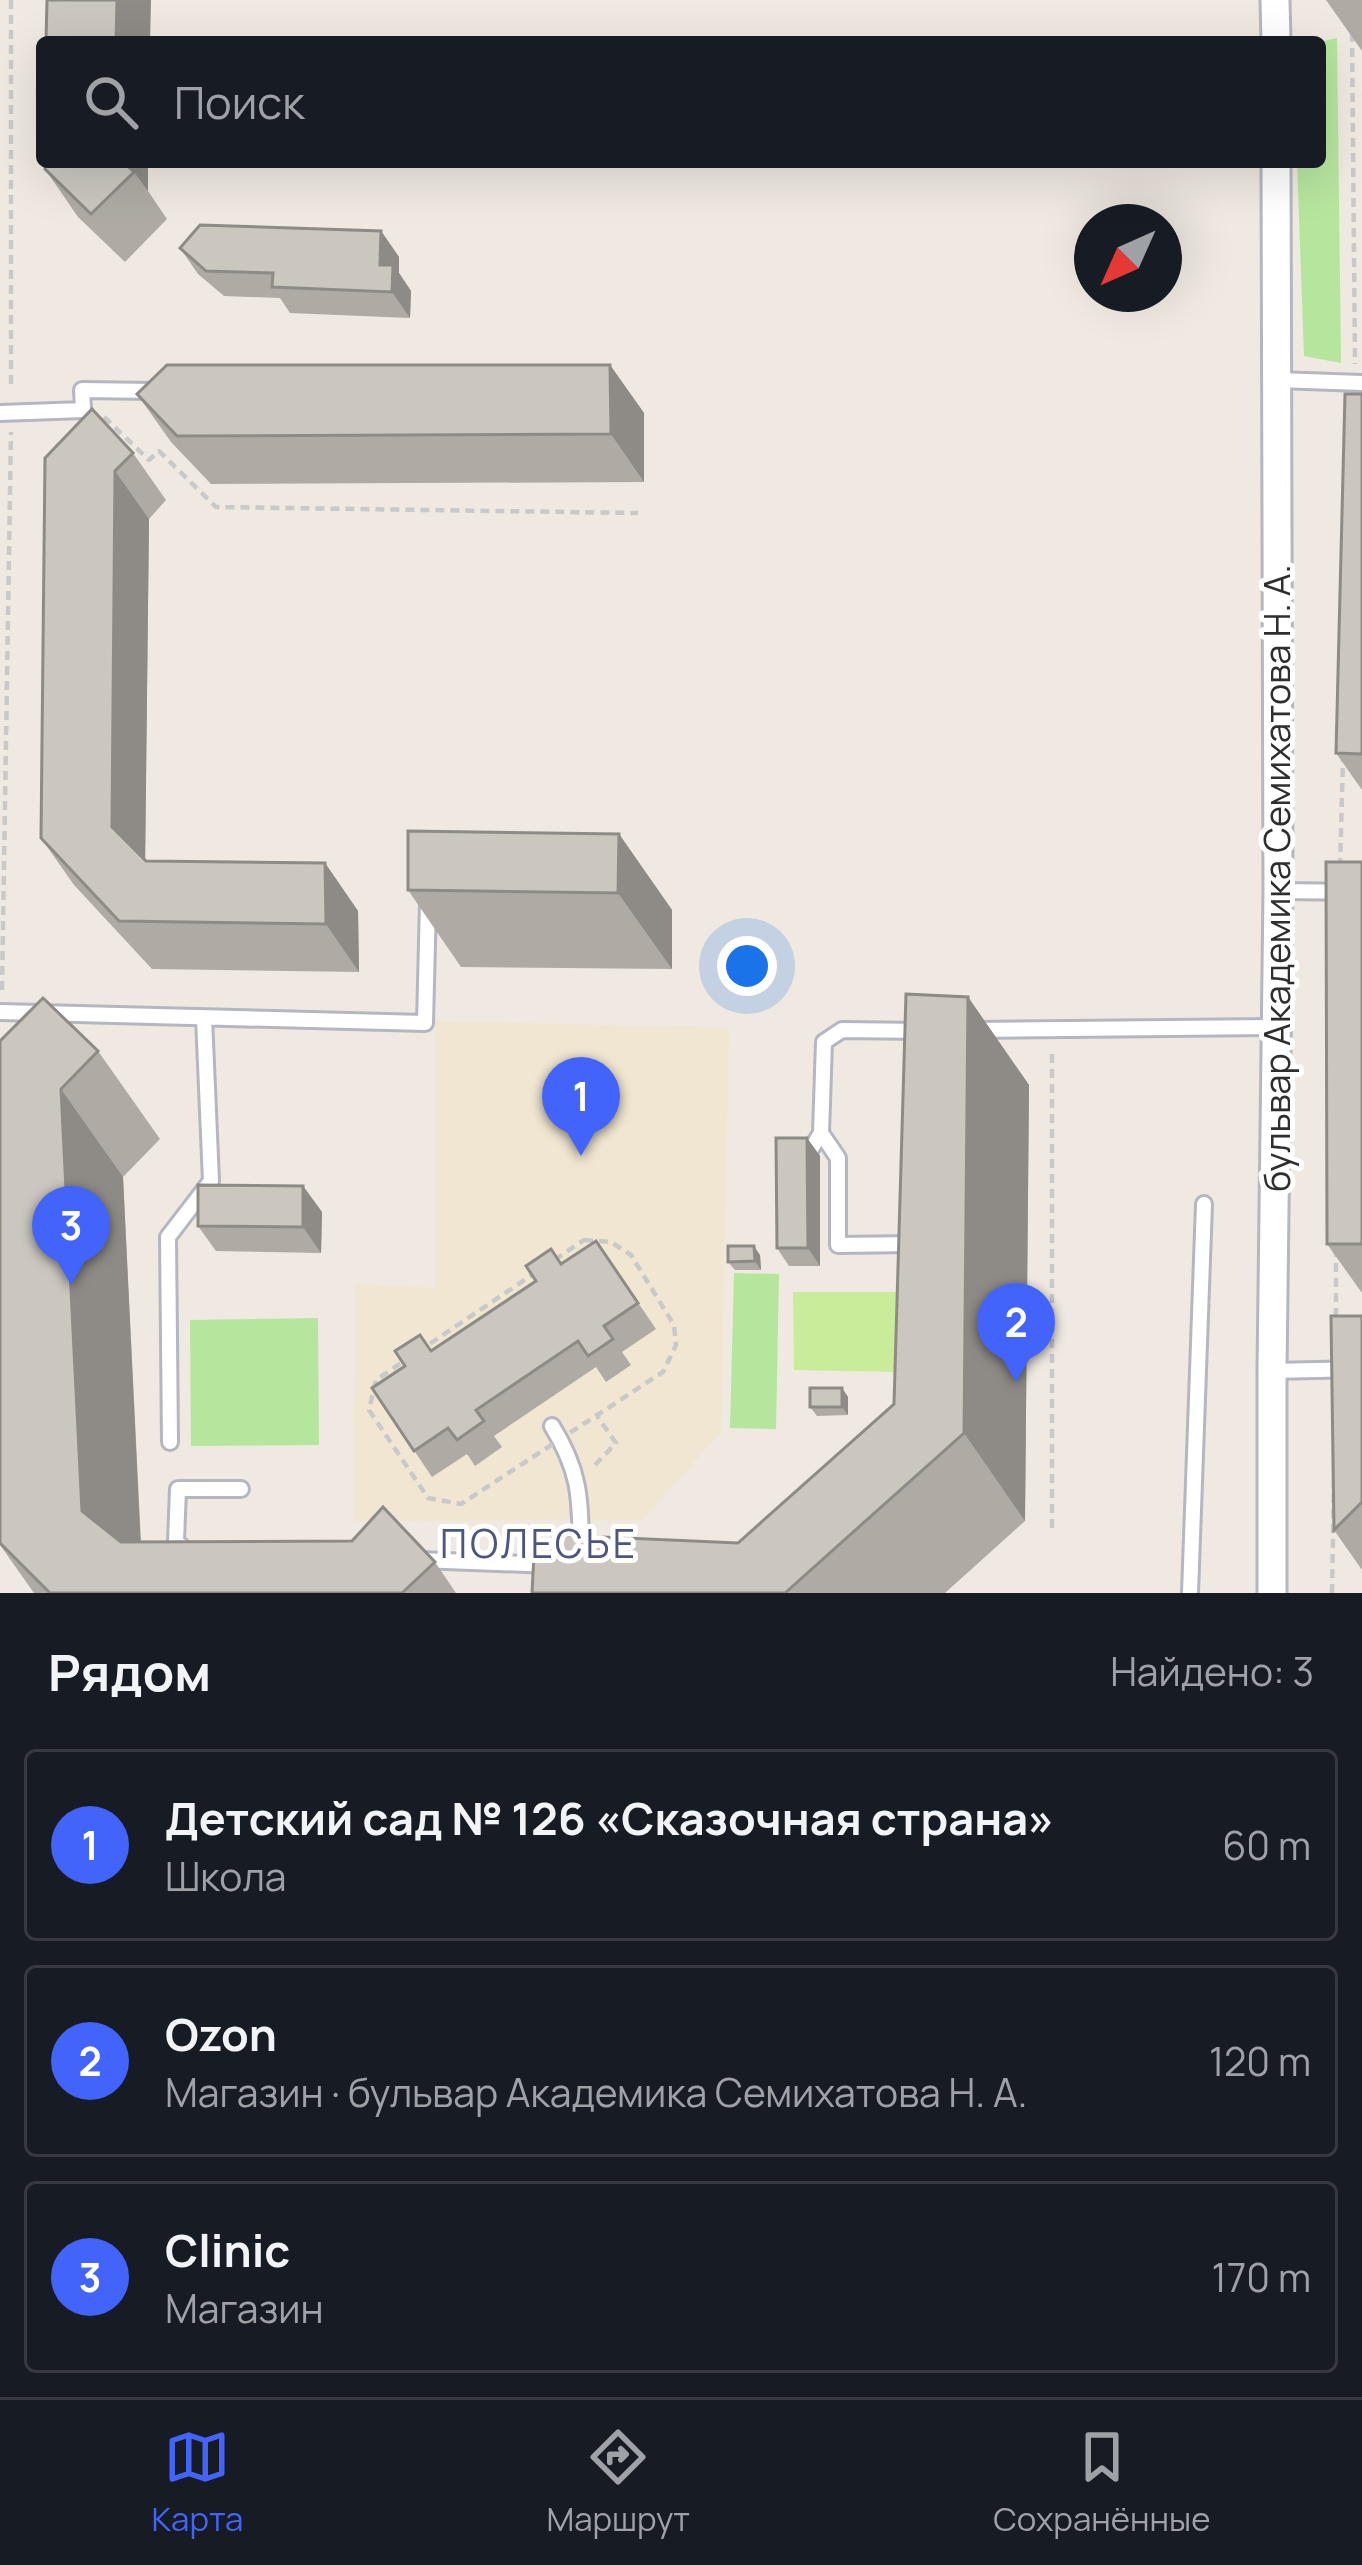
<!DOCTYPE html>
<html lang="ru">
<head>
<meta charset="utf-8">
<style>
	body { margin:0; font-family:Manrope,sans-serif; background:#242831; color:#f1f3f6 }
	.compass { position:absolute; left:1074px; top:204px; width:108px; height:108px; border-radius:50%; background:#171b24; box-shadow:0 12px 48px #0002; rotate:225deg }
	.you { position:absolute; left:747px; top:966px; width:42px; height:42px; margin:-30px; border:9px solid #fff; border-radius:50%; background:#1a73e8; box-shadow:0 0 0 18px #1a73e833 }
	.badge { display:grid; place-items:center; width:78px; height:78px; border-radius:50%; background:#4264fb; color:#fff; font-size:39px; font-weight:700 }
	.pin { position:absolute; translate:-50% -99px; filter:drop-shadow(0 3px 6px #0008) }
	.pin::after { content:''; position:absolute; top:63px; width:42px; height:36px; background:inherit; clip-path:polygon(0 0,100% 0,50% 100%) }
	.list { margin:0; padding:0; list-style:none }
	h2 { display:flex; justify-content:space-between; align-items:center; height:156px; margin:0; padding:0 48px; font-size:51px }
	h2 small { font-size:39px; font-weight:400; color:#9ea1a6 }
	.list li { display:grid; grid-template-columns:78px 1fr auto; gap:36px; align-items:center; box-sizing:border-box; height:192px; margin:0 24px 24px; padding:0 24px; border:3px solid #363941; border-radius:12px }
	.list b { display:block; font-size:45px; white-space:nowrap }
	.list p { margin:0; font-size:39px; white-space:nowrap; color:#9ea1a6 }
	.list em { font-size:39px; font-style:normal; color:#9ea1a6 }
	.icon { flex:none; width:66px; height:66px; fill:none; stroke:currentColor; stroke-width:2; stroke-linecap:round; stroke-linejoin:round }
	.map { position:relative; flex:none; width:1362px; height:1593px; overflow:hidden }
	.search { position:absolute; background:#171b24; box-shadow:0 12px 48px #0002; left:36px; right:36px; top:36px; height:132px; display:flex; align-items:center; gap:30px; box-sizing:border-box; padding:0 42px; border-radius:12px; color:#9ea1a6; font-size:45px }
	.sheet { height:804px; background:#171b24 }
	nav { display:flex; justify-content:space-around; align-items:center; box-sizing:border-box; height:168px; border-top:3px solid #363941; background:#171b24; font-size:33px; color:#9ea1a6 }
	nav a { display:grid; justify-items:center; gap:6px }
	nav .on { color:#4264fb }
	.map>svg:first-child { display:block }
</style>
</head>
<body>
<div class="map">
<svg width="1362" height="1593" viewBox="0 0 1362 1593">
	<rect width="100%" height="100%" fill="#efe9e1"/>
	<path fill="#f0e6d1" d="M 435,1021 L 729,1028 L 721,1432 L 642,1520 L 354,1521 L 355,1284 L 435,1288 Z"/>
	<path fill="#b6e59e" d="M 1337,38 L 1341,363 L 1304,356 L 1297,162 L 1320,162 L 1319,42 Z
		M 734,1273 L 779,1274 L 776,1429 L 730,1428 Z
		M 318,1318 L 319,1445 L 191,1446 L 190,1320 Z"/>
	<path fill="#c9ec9a" d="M 793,1292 L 900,1292 L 901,1372 L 794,1370 Z"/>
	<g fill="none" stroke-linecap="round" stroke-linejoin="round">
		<defs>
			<path id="lane" d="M 1277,380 L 1362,383
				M 0,413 L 83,410 L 82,390 L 154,391
				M 1278,891 L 1362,892
				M 0,1012 L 425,1023 L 428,902
				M 976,1030 L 1277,1027
				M 821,1133 L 838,1158 L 838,1245 L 915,1244
				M 806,1157 L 821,1133 L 824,1042 L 842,1030 L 924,1031
				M 1272,1371 L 1362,1369
				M 552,1426 C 581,1473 580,1499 581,1552
				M 170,1442 L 168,1237 L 211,1181 L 204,1018
				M 189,1554 L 176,1541 L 178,1489 L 241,1489
				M 419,1560 L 552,1565
				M 1190,1593 L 1204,1204"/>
			<path id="street" d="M 1275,0 L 1276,42
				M 1272,1593 L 1272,1371 L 1278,891 L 1276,162"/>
		</defs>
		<use href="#lane" stroke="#b4b7c1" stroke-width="20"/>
		<use href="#street" stroke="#b4b7c1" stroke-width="33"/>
		<path stroke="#c9c9c9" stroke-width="4.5" stroke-dasharray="9 6" stroke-linecap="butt" d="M 11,0 L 11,390
			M 1352,33 L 1355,364
			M 104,417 L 149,460 L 159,451 L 216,507 L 638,513
			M 1340,867 L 1343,759
			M 2,990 L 11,432
			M 584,1240 L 611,1242 L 631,1255 L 674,1325 L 676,1345 L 663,1372 L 461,1504 L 428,1498 L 369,1410 L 376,1380 Z
			M 1336,1317 L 1336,1251
			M 595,1465 L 616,1443 L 597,1416
			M 1052,1528 L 1052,1051
			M 1332,1593 L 1334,1479"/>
		<use href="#lane" stroke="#fff" stroke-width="14"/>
		<use href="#street" stroke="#fff" stroke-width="27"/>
	</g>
	<path fill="#afaba4" d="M 1326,0 L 1362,0 L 1362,51 Z
		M 148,162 L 148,191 L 167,219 L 125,262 L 78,217 L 45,169 Z
		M 381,231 L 399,257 L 399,273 L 411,291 L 410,318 L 290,313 L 280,298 L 224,296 L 198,274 L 180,248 Z
		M 610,365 L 644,413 L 644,482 L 211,484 L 171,442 L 137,394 Z
		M 1362,394 L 1362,790 L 1336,753 Z
		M 133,453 L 166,500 L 149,519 L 145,861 L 325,863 L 358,911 L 359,972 L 152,969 L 74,885 L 41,838 L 45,458 Z
		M 619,834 L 672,910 L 672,969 L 461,967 L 408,890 Z
		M 1362,862 L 1362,1293 L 1327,1244 Z
		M 968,997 L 1029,1085 L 1025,1521 L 945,1593 L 532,1593 L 738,1543 L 894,1404 Z
		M 0,1041 L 98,1051 L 160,1139 L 123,1177 L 141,1542 L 435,1562 L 456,1593 L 34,1593 L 0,1545 Z
		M 807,1138 L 820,1156 L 820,1266 L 789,1266 L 777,1248 Z
		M 303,1186 L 322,1212 L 321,1253 L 216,1251 L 198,1226 Z
		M 596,1241 L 656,1329 L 622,1352 L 631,1365 L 606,1382 L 596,1367 L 494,1436 L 502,1447 L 475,1466 L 467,1454 L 432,1477 L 372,1388 Z
		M 760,1255 L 761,1270 L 735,1270 L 728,1262 Z
		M 1362,1316 L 1362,1570 L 1334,1530 Z
		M 842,1388 L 848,1397 L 848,1415 L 817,1416 L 810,1407 Z"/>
	<path fill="#8e8b86" d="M 117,0 L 151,0 L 150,42 L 116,42 Z
		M 120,162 L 148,162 L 148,191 L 134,172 Z
		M 381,231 L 399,257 L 399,273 L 411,291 L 410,318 L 392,292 L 380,265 Z
		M 610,365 L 644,413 L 644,482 L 611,434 Z
		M 115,471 L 149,519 L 145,875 L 112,827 Z
		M 619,834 L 672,910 L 672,969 L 618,893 Z
		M 325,863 L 358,911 L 359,972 L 326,924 Z
		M 968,997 L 1029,1085 L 1025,1521 L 964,1433 Z
		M 61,1089 L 123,1177 L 143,1593 L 82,1511 Z
		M 807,1138 L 820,1156 L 820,1266 L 808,1248 Z
		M 303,1186 L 322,1212 L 321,1253 L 303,1227 Z
		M 754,1246 L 760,1255 L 761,1270 L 755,1261 Z
		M 842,1388 L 848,1397 L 848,1415 L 842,1407 Z"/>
	<path fill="#cbc7bf" stroke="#8e8b86" stroke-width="3" d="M 47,0 L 117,0 L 116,42 L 46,42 Z
		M 45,162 L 123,162 L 134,172 L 91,214 L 45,169 Z
		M 200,225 L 381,231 L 380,265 L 393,265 L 392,292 L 272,287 L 273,273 L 206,271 L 180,248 Z
		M 167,365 L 610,365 L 611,434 L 177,436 L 137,394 Z
		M 1345,394 L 1362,394 L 1362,754 L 1336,753 Z
		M 92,409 L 133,453 L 115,471 L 112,827 L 146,861 L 325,863 L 326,924 L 119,921 L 41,838 L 45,458 Z
		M 408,831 L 619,834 L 618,893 L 408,890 Z
		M 1326,862 L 1362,862 L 1362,1244 L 1327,1244 Z
		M 906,994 L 968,997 L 964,1433 L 785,1593 L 532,1593 L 535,1534 L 738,1543 L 894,1404 Z
		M 43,998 L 98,1051 L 61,1089 L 82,1511 L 121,1542 L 352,1541 L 383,1507 L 435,1562 L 402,1593 L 50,1593 L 0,1543 L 0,1041 Z
		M 776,1138 L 807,1138 L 808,1248 L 777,1248 Z
		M 198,1185 L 303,1186 L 303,1227 L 198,1226 Z
		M 596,1241 L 638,1303 L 604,1326 L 613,1339 L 588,1356 L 578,1341 L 476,1410 L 484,1421 L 457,1440 L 448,1428 L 414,1451 L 372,1388 L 405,1366 L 395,1351 L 420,1335 L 431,1351 L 536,1281 L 526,1266 L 551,1249 L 561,1264 Z
		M 728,1246 L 754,1246 L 755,1261 L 728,1262 Z
		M 1331,1316 L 1362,1316 L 1362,1502 L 1334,1530 Z
		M 810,1388 L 842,1388 L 842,1407 L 810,1407 Z"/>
	<g text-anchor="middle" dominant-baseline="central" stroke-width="10" stroke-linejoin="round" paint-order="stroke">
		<g font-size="36" fill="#2e2e2e" stroke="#fff">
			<text transform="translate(1276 878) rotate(-90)">бульвар Академика Семихатова Н. А.</text>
		</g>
		<g font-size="39" letter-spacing="3" fill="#4d5680" stroke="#fff">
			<text x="539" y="1543">ПОЛЕСЬЕ</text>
		</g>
	</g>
</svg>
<svg class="compass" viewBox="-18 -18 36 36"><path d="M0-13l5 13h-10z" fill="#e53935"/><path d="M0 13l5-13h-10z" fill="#9ea1a6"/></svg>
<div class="you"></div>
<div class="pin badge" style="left:581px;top:1156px">1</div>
<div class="pin badge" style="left:1016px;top:1382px">2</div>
<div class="pin badge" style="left:71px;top:1285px">3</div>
<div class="search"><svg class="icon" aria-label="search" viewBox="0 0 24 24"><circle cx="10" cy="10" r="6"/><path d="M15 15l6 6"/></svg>Поиск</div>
</div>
<section class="sheet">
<h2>Рядом<small>Найдено: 3</small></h2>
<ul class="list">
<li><span class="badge">1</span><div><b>Детский сад № 126 «Сказочная страна»</b><p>Школа</p></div><em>60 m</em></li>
<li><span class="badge">2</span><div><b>Ozon</b><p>Магазин · бульвар Академика Семихатова Н. А.</p></div><em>120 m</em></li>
<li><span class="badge">3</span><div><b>Clinic</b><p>Магазин</p></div><em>170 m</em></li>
</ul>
</section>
<nav>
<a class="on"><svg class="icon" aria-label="map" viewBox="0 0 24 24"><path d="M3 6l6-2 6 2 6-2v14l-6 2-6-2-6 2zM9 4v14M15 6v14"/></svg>Карта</a>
<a><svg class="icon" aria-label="directions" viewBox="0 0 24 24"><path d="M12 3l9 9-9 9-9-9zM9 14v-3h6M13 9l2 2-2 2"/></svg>Маршрут</a>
<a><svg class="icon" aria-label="saved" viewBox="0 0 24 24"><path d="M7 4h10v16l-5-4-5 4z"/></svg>Сохранённые</a>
</nav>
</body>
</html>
